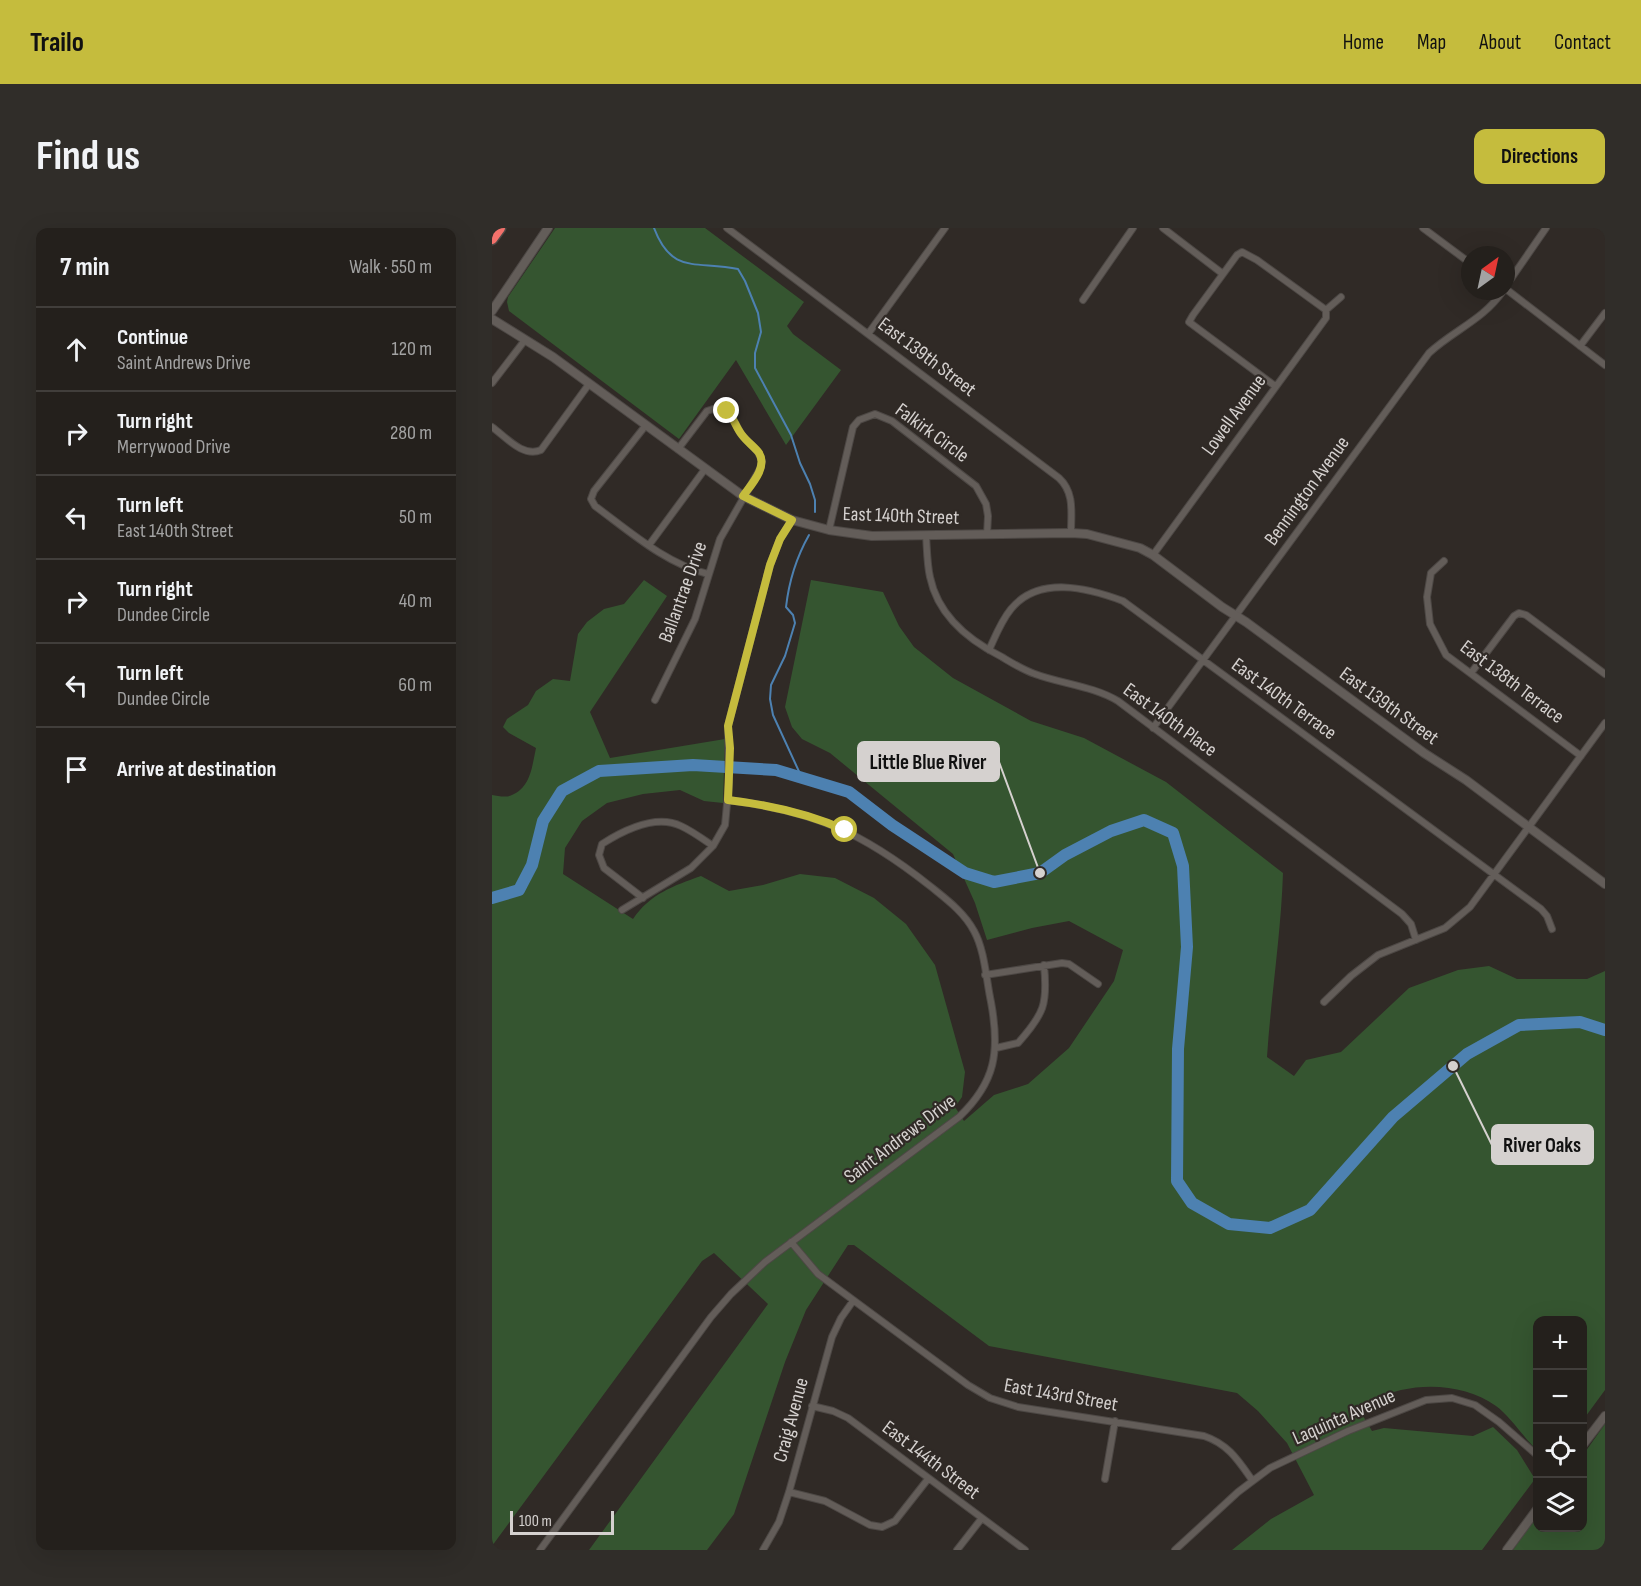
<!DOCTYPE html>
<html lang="en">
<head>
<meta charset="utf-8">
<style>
	body { margin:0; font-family:"Sofia Sans Condensed",sans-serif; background:#302d29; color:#f1f3f6 }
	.controls { position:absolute; right:18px; bottom:18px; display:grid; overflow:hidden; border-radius:12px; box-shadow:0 6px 24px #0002 }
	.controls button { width:54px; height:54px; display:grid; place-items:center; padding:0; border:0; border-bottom:2px solid #413e3b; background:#24201c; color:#f1f3f6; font:30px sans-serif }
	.compass { position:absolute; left:969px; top:18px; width:54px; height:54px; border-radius:50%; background:#24201c; box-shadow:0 6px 24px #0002; rotate:33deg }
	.scale { position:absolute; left:18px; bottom:15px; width:104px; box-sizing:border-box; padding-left:6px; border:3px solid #d5d1cf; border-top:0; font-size:16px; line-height:21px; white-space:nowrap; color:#d5d1cf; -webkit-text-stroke:4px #302a26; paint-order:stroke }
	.stop { position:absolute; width:18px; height:18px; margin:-14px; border:4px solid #c5bc3d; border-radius:50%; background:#fff }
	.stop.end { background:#c5bc3d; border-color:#fff; box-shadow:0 2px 6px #0008 }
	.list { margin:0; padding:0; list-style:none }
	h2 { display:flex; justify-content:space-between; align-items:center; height:78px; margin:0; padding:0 24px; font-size:26px }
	h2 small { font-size:20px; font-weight:400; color:#a3a3a3 }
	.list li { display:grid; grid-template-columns:39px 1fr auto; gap:18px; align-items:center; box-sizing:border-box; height:84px; padding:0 24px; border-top:2px solid #413e3b }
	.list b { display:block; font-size:22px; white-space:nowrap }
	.list p { margin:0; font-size:20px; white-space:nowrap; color:#a3a3a3 }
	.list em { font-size:20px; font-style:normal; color:#a3a3a3 }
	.icon { flex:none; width:33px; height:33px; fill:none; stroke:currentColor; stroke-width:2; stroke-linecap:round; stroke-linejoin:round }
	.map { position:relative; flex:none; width:1113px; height:1322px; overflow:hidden; border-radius:12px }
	header { display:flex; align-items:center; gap:36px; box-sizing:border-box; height:84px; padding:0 30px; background:#c5bc3d; color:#111 }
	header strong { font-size:28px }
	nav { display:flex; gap:33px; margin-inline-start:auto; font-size:21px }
	.intro { display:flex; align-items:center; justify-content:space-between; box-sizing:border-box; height:144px; padding:0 36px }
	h1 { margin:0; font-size:42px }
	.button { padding:15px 27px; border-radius:12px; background:#c5bc3d; color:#111; font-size:21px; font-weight:700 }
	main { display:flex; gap:36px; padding:0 36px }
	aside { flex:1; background:#24201c; border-radius:12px; box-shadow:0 6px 24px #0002 }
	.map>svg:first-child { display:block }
</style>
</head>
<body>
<header>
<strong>Trailo</strong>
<nav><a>Home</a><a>Map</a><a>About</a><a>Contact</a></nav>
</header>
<div class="intro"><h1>Find us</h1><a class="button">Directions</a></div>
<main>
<aside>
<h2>7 min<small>Walk · 550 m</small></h2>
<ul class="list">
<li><svg class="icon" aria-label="ahead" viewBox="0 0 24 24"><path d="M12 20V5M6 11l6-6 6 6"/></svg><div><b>Continue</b><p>Saint Andrews Drive</p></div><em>120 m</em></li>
<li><svg class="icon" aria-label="right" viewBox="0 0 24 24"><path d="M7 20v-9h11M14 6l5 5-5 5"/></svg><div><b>Turn right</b><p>Merrywood Drive</p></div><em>280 m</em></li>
<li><svg class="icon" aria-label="left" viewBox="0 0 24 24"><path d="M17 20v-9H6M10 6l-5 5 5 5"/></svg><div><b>Turn left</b><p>East 140th Street</p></div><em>50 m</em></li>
<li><svg class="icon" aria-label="right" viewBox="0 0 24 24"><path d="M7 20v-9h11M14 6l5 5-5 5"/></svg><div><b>Turn right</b><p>Dundee Circle</p></div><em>40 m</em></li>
<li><svg class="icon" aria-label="left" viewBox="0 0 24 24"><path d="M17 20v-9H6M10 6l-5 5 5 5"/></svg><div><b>Turn left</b><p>Dundee Circle</p></div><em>60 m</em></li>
<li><svg class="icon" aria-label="arrive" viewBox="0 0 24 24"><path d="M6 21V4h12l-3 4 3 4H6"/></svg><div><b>Arrive at destination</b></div></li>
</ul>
</aside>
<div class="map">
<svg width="1113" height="1322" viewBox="0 0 1113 1322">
	<rect width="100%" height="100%" fill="#302a26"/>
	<path fill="#355530" d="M 63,0 L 213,0 L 312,74 L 295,98 L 301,106 L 349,142 L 294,217 L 244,132 L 187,211 L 17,83 L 15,74 L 16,69 Z
		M 152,352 L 175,368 L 98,484 L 118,530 L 233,511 L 231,575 L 212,573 L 188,562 L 151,566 L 115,575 L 90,593 L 73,620 L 71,646 L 141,691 C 158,666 181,658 209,648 L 237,663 L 271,657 L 308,646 L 343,650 L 382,670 L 414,696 L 443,737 L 473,844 L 470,869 L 463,879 L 472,893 L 502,867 L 536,856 L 577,820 L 622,753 L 631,722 L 577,693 L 540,700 L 495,712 L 483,675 L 461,626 L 338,525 L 310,511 L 300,499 L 293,479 L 319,352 L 391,364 L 407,398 L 422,419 L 461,450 L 539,493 L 592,510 L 674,554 L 791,645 C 789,706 779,768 775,829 L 802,848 L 814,832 L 849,824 L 917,760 L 966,742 L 997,738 L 1025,751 L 1095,751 L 1113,743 L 1113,1162 L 1091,1192 L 1090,1092 L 1046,1092 L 1045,1222 C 1032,1210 1017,1187 1004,1178 C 971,1154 918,1153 882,1172 C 877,1175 872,1180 868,1183 L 880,1203 L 892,1200 L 981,1208 L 1001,1199 L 1025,1222 L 1043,1251 L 990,1322 L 740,1322 L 779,1291 L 822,1267 L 795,1215 L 766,1183 L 745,1165 L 497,1118 L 362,1017 L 356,1017 L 314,1082 L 293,1134 L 242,1286 L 215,1322 L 97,1322 L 276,1076 L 222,1025 L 210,1033 L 0,1318 L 0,567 C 6,568 15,570 20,567 C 39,559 40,538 44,520 L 17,505 L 11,499 L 15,491 L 36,477 L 44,463 L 61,451 L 78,453 L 86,406 L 95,394 L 112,381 L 132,376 Z
		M 1113,1196 L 1113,1322 L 1021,1322 L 1045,1288 L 1046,1300 L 1090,1300 L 1091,1227 Z"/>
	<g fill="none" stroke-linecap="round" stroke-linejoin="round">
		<path stroke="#4d81b1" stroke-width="2" d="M 162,0 C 180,48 206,32 246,41 L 253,53 L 266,85 L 269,104 L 263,125 L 263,140 L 299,207 L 308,235 L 318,256 L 323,272 L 323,284
			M 310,550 L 281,487 L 278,471 L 279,457 L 293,428 L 303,395 L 301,387 L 294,379 C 297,353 304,330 317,307"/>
		<path stroke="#4d81b1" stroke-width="12" d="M 0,670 L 27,662 L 40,637 L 51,593 L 70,563 L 107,543 L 201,537 L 284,542 L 357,564 L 400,597 L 473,645 L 502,654 L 548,645 L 573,627 L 619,603 L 652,592 L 681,605 L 691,638 L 695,719 L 686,821 L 685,953 L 700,975 L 737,996 L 778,1000 L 818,982 L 901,889 L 975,826 L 1027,797 L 1088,794 L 1113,802"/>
		<defs>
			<path id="minor" d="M 235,0 L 567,250 C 583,265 579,285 579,305
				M 671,0 L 731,46
				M 931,0 L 978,35
				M 1014,58 L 1054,0
				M 1014,61 L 1113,137
				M 591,72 L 641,0
				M 376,106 L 453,0
				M 1088,118 L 1113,85
				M 0,155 L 33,112
				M 783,158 L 697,94 L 701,87 L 745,27 L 750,24 L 765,32 L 834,82
				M 154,197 L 102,263 L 99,271 L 103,278 C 137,303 174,336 216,346
				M 0,199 C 14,209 31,230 49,222 L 97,156
				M 337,302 L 361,199 L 367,192 L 383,186 L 400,193 L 484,258 L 494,276 L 496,288 L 495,307
				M 434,307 C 435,321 435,336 438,349 C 446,388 476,412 510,429 C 520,435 531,442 543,446 C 570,456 601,458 626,473 L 910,686 L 919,696 L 924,712
				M 157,317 L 213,241
				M 661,327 L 834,90 L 834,82 L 849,69
				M 952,333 L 939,345 L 935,369 L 938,396 L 954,427 L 1089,528
				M 497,422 C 503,409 509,393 519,381 C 547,347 596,360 631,373 L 1049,681 L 1055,688 L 1060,701
				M 979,445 L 1022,388 L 1027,385 L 1034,387 L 1113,446
				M 163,472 L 203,391 L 228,311 L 268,241 L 270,233 L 266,224 L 249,206 L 239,187 L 230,180 L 224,180 L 215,183 L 186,221
				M 661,500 L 937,125 C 962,102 991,92 1011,63
				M 151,670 L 112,640 L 107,627 L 110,616 C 132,602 164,586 189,598 C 200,603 211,611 221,618
				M 130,682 L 199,640 L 221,618 L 233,597 L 237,555 L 236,498 L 278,337 L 288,311 L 300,292
				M 493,747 L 570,735 L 577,736 L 606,756
				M 832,774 L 859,748 L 886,727 L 953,700 L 978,679 L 1113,495
				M 504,820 L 526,815 C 552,786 556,776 552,737
				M 299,1014 L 326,1046 L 476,1157 L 498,1170 L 526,1179 L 712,1208 C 736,1216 746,1232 760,1252
				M 320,1178 L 341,1183 L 356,1190 L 533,1322
				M 613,1251 L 623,1193
				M 297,1264 L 333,1273 L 378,1297 L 390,1299 L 403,1293 L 436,1251
				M 48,1322 L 219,1089 L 239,1066 L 273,1034 L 467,889 C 504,854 508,823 499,774 C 494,751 493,723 482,703 C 472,684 454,671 438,658 C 370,604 322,583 236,572
				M 271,1322 L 287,1294 L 297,1264 L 340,1109 L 349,1090 L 361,1073
				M 465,1322 L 490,1290
				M 683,1322 L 746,1264 L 778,1240 L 856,1203 L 934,1172 L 960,1170 L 983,1177 L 1007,1194 L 1046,1228"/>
			<path id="tertiary" d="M 0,83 L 56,0
				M 0,91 L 61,129 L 251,268 L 300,292 L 337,302 L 380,308 L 579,305 L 595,306 L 648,320 L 661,327 L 730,379 L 754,394 L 932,525 L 974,552 L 1113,656
				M 1090,1218 L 1113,1188
				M 1015,1322 L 1046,1280"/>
			<path id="motorway" d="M 0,11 L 8,0"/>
		</defs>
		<use href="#minor" stroke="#4d4845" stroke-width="8"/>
		<use href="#tertiary" stroke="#4d4845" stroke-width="10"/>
		<use href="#motorway" stroke="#4d4845" stroke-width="13"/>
		<use href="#minor" stroke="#635d59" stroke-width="6"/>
		<use href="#tertiary" stroke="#635d59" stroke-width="8"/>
		<use href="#motorway" stroke="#f3716b" stroke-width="10"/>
	</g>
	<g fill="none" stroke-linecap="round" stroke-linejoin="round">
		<path stroke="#c5bc3d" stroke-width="8" d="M 235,183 C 242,190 244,200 250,207 C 255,214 263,219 267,225 C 276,239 259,257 251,268 L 300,292 L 288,311 L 278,337 L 236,498 L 238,520 L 236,572 C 278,577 315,585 353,602"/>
	</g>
	<g text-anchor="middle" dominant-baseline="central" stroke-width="4.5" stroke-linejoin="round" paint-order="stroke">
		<g font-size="20" fill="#d5d1cf" stroke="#302a26">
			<text transform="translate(435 129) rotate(37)">East 139th Street</text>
			<text transform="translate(742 187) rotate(-54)">Lowell Avenue</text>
			<text transform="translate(440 205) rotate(36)">Falkirk Circle</text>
			<text transform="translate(815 263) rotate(-54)">Bennington Avenue</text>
			<text transform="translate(409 288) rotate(2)">East 140th Street</text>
			<text transform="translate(191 364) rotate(-70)">Ballantrae Drive</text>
			<text transform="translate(1020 454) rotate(37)">East 138th Terrace</text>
			<text transform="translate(792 471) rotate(36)">East 140th Terrace</text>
			<text transform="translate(897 478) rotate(36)">East 139th Street</text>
			<text transform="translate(678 492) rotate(36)">East 140th Place</text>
			<text transform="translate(408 911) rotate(-37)">Saint Andrews Drive</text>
			<text transform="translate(569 1167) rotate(10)">East 143rd Street</text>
			<text transform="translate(852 1189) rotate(-24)">Laquinta Avenue</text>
			<text transform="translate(299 1192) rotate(-75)">Craig Avenue</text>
			<text transform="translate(439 1232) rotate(37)">East 144th Street</text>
		</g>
	</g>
	<path fill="none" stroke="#d5d1cf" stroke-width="2" d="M548 645L507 534M961 838L1000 917"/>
	<g fill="#d5d1cf" stroke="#302a26" stroke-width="2">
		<circle cx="548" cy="645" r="6"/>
		<circle cx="961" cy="838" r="6"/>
	</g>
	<g fill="#d5d1cf" stroke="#d5d1cf" stroke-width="2">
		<rect x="366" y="514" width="141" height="39" rx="6"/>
		<rect x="1000" y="897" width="101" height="39" rx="6"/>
	</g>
	<g font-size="21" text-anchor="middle" font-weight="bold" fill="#111">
		<text x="436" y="541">Little Blue River</text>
		<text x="1050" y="924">River Oaks</text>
	</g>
</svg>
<div class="controls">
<button>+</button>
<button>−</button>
<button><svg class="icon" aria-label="locate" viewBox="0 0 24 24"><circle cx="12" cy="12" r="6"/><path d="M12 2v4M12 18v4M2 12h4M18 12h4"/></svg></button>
<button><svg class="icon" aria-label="layers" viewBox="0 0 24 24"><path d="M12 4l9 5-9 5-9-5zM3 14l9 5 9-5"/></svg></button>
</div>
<svg class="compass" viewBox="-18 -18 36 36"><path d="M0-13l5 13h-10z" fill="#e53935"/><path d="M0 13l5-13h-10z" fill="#a3a3a3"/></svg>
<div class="scale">100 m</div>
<div class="stop" style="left:353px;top:602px"></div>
<div class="stop end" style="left:235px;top:183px"></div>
</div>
</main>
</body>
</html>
